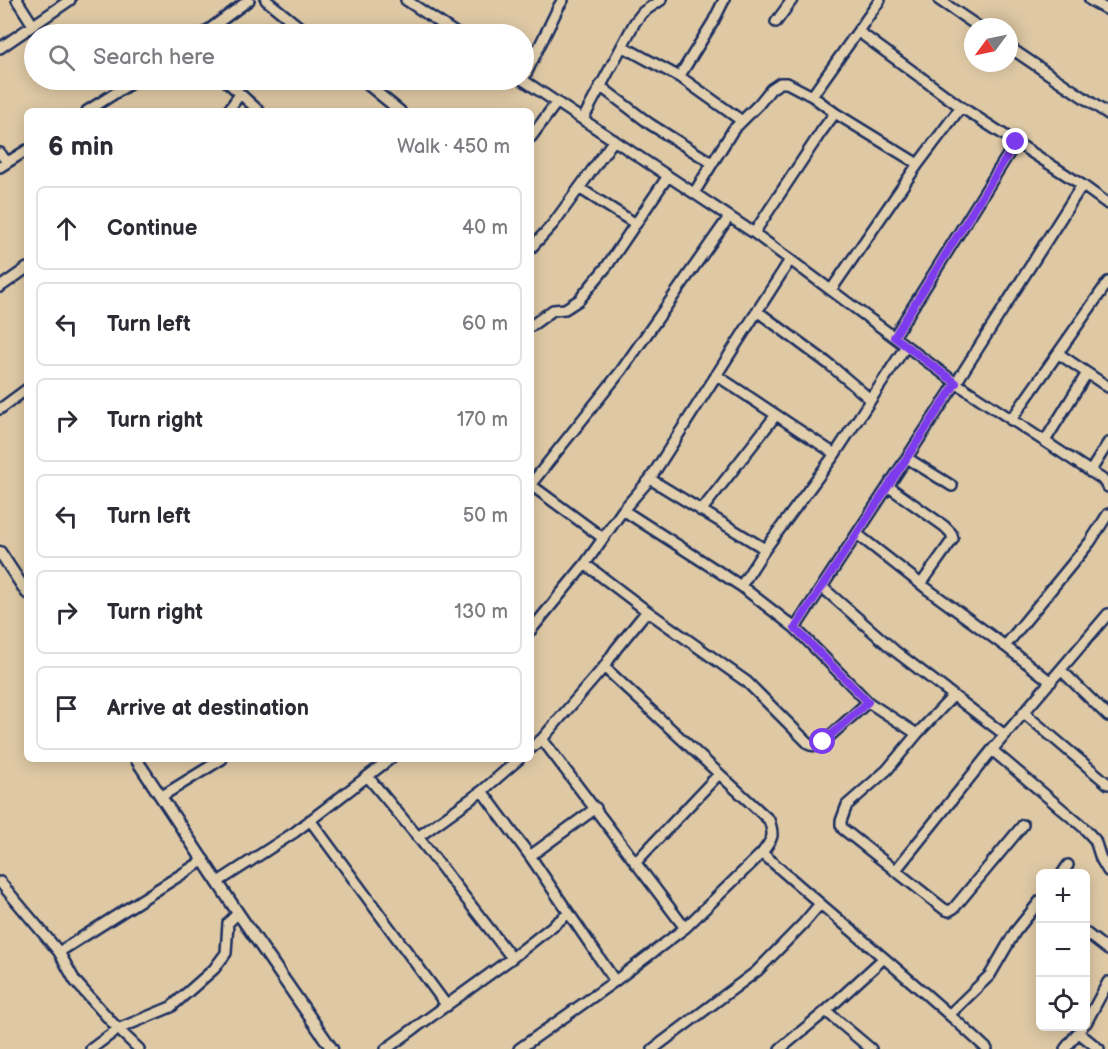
<!DOCTYPE html>
<html lang="en">
<head>
<meta charset="utf-8">
<style>
	body { margin:0; font-family:"Balsamiq Sans",sans-serif; background:#f2f2f3; color:#2b2b33 }
	.controls { position:absolute; right:18px; bottom:18px; display:grid; overflow:hidden; border-radius:9px; box-shadow:0 3px 15px #0003 }
	.controls button { width:54px; height:54px; display:grid; place-items:center; padding:0; border:0; border-bottom:2px solid #e1e1e2; background:#fff; color:#2b2b33; font:30px sans-serif }
	.compass { position:absolute; left:964px; top:18px; width:54px; height:54px; border-radius:50%; background:#fff; box-shadow:0 3px 15px #0003; rotate:237deg }
	.stop { position:absolute; width:18px; height:18px; margin:-14px; border:4px solid #7c3aed; border-radius:50%; background:#fff }
	.stop.end { background:#7c3aed; border-color:#fff; box-shadow:0 2px 6px #0008 }
	.list { margin:0; padding:0; list-style:none }
	h2 { display:flex; justify-content:space-between; align-items:center; height:78px; margin:0; padding:0 24px; font-size:26px }
	h2 small { font-size:20px; font-weight:400; color:#7c7c81 }
	.list li { display:grid; grid-template-columns:39px 1fr auto; gap:18px; align-items:center; box-sizing:border-box; height:84px; margin:0 12px 12px; padding:0 12px; border:2px solid #e1e1e2; border-radius:9px }
	.list b { display:block; font-size:22px; white-space:nowrap }
	.list em { font-size:20px; font-style:normal; color:#7c7c81 }
	.icon { flex:none; width:33px; height:33px; fill:none; stroke:currentColor; stroke-width:2; stroke-linecap:round; stroke-linejoin:round }
	.map { position:relative; flex:none; width:1108px; height:1049px; overflow:hidden }
	.search { position:absolute; background:#fff; box-shadow:0 3px 15px #0003; left:24px; top:24px; width:510px; height:66px; display:flex; align-items:center; gap:15px; box-sizing:border-box; padding:0 21px; border-radius:33px; color:#7c7c81; font-size:22px }
	.panel { position:absolute; background:#fff; box-shadow:0 3px 15px #0003; left:24px; top:108px; width:510px; height:654px; border-radius:9px }
	.map>svg:first-child { display:block }
</style>
</head>
<body>
<div class="map">
<svg width="1108" height="1049" viewBox="0 0 1108 1049">
	<rect width="100%" height="100%" fill="#dfc9a5"/>
	<filter id="ink" filterUnits="userSpaceOnUse"><feTurbulence type="fractalNoise" baseFrequency=".0167" numOctaves="2"/><feDisplacementMap in="SourceGraphic" scale="12" xChannelSelector="R" yChannelSelector="G"/><feConvolveMatrix kernelMatrix="1 2 1 2 8 2 1 2 1" color-interpolation-filters="sRGB"/></filter>
	<g filter="url(#ink)">
		<g fill="none" stroke-linecap="round" stroke-linejoin="round">
			<defs>
				<path id="minor" d="M 17,0 L 33,25
					M 266,0 L 308,34
					M 406,0 L 457,34
					M 939,0 L 979,27
					M 1090,0 L 1108,10
					M 776,22 L 792,0
					M 859,32 L 961,107 L 1082,185 L 1108,204
					M 203,34 L 249,0
					M 622,46 L 683,79 L 742,121
					M 1009,47 L 1108,114
					M 0,48 L 70,0
					M 679,77 L 713,22 L 724,0
					M 524,78 L 559,6 L 563,0
					M 225,80 L 259,111
					M 362,80 L 400,111
					M 523,80 L 754,233 L 956,383 L 1102,479 L 1108,487
					M 600,86 L 650,124 L 712,163
					M 812,96 L 880,0
					M 87,111 L 136,80
					M 228,111 L 240,94
					M 583,119 L 635,22 L 643,12 L 661,0
					M 531,137 L 557,102
					M 0,153 L 7,162
					M 0,167 L 27,150
					M 579,188 L 636,224
					M 694,193 L 733,130 L 759,104 L 771,89 L 780,83 L 787,83 L 812,96 L 835,113 L 918,164
					M 754,233 L 821,132 L 835,113
					M 531,248 L 553,224 L 614,140
					M 0,287 L 27,268
					M 831,290 L 918,164 L 961,107
					M 757,311 L 830,365 L 870,399
					M 531,326 L 553,310 L 565,309 L 579,300 L 607,266 L 668,176
					M 894,337 L 1016,142
					M 1059,354 L 1108,387
					M 716,375 L 835,454
					M 0,409 L 27,389
					M 1011,420 L 1108,282
					M 1045,441 L 1087,373
					M 907,458 L 952,486
					M 1090,472 L 1108,443
					M 650,479 L 765,549
					M 531,484 L 621,371 L 729,217
					M 531,485 L 603,538
					M 889,487 L 944,526 L 951,533 L 953,539 L 921,584
					M 623,510 L 741,586 L 795,628 L 868,702 L 917,734
					M 701,511 L 776,415
					M 857,534 L 926,588 L 1005,646 L 1051,682
					M 585,564 L 647,611 L 747,682 L 810,745 L 817,746 L 823,742 L 868,702
					M 741,586 L 765,549 L 835,454 L 906,346
					M 822,587 L 895,651 L 1005,735
					M 795,628 L 956,383 L 1082,185
					M 531,630 L 585,564 L 623,510 L 650,479 L 790,260
					M 1005,646 L 1090,542 L 1108,514
					M 1061,670 L 1108,716
					M 953,696 L 917,734 L 887,770 L 847,805 L 841,821 L 841,825 L 843,829 L 944,909 L 949,911 L 954,908 L 1023,825
					M 1024,713 L 1108,784
					M 542,739 L 685,928
					M 531,748 L 542,739 L 604,667 L 616,649 L 647,611
					M 992,750 L 1083,827 L 1095,840 L 1101,859 L 1108,871
					M 368,777 L 418,837 L 512,958
					M 482,791 L 530,856 L 615,981
					M 162,796 L 222,759
					M 310,820 L 447,1006
					M 418,837 L 482,791 L 519,759
					M 762,853 C 836,919 914,981 987,1049
					M 530,856 L 596,808
					M 635,863 L 719,774
					M 895,871 L 992,750 L 1108,614
					M 1062,874 L 1068,865
					M 0,882 L 59,952 L 75,981 L 118,1029 L 139,1049
					M 218,882 L 295,832 L 390,759
					M 1086,933 L 1108,950
					M 59,952 L 204,860
					M 826,1011 L 871,1049
					M 950,1014 L 990,975 L 1015,932 L 1040,901
					M 1086,1023 L 1108,982
					M 1079,1033 L 1099,1049
					M 91,1049 L 118,1029 L 171,1007 L 214,969 L 226,953 L 228,923 L 238,913
					M 386,1049 L 512,958 L 569,913
					M 519,1049 L 615,981 L 685,928 L 762,853 C 772,839 775,837 769,820 L 604,667
					M 653,1049 L 757,971 L 803,924 L 820,904
					M 780,1049 L 826,1011 L 884,958
					M 1065,1049 L 1083,1026"/>
				<path id="tertiary" d="M 0,552 L 27,593
					M 136,759 L 238,913 L 332,1049"/>
			</defs>
			<use href="#minor" stroke="#1b2f5e" stroke-width="14"/>
			<use href="#tertiary" stroke="#1b2f5e" stroke-width="15"/>
			<use href="#minor" stroke="#e2cfad" stroke-width="9"/>
			<use href="#tertiary" stroke="#e2cfad" stroke-width="10"/>
		</g>
	</g>
	<g fill="none" stroke-linecap="round" stroke-linejoin="round" filter="url(#ink)">
		<path stroke="#7c3aed" stroke-width="8" d="M 823,742 L 868,702 L 795,628 L 956,383 L 894,337 L 1016,142"/>
	</g>
</svg>
<div class="controls">
<button>+</button>
<button>−</button>
<button><svg class="icon" aria-label="locate" viewBox="0 0 24 24"><circle cx="12" cy="12" r="6"/><path d="M12 2v4M12 18v4M2 12h4M18 12h4"/></svg></button>
</div>
<svg class="compass" viewBox="-18 -18 36 36"><path d="M0-13l5 13h-10z" fill="#e53935"/><path d="M0 13l5-13h-10z" fill="#7c7c81"/></svg>
<div class="stop" style="left:823px;top:742px"></div>
<div class="stop end" style="left:1016px;top:142px"></div>
<div class="search"><svg class="icon" aria-label="search" viewBox="0 0 24 24"><circle cx="10" cy="10" r="6"/><path d="M15 15l6 6"/></svg>Search here</div>
<section class="panel">
<h2>6 min<small>Walk · 450 m</small></h2>
<ul class="list">
<li><svg class="icon" aria-label="ahead" viewBox="0 0 24 24"><path d="M12 20V5M6 11l6-6 6 6"/></svg><div><b>Continue</b></div><em>40 m</em></li>
<li><svg class="icon" aria-label="left" viewBox="0 0 24 24"><path d="M17 20v-9H6M10 6l-5 5 5 5"/></svg><div><b>Turn left</b></div><em>60 m</em></li>
<li><svg class="icon" aria-label="right" viewBox="0 0 24 24"><path d="M7 20v-9h11M14 6l5 5-5 5"/></svg><div><b>Turn right</b></div><em>170 m</em></li>
<li><svg class="icon" aria-label="left" viewBox="0 0 24 24"><path d="M17 20v-9H6M10 6l-5 5 5 5"/></svg><div><b>Turn left</b></div><em>50 m</em></li>
<li><svg class="icon" aria-label="right" viewBox="0 0 24 24"><path d="M7 20v-9h11M14 6l5 5-5 5"/></svg><div><b>Turn right</b></div><em>130 m</em></li>
<li><svg class="icon" aria-label="arrive" viewBox="0 0 24 24"><path d="M6 21V4h12l-3 4 3 4H6"/></svg><div><b>Arrive at destination</b></div></li>
</ul>
</section>
</div>
</body>
</html>
